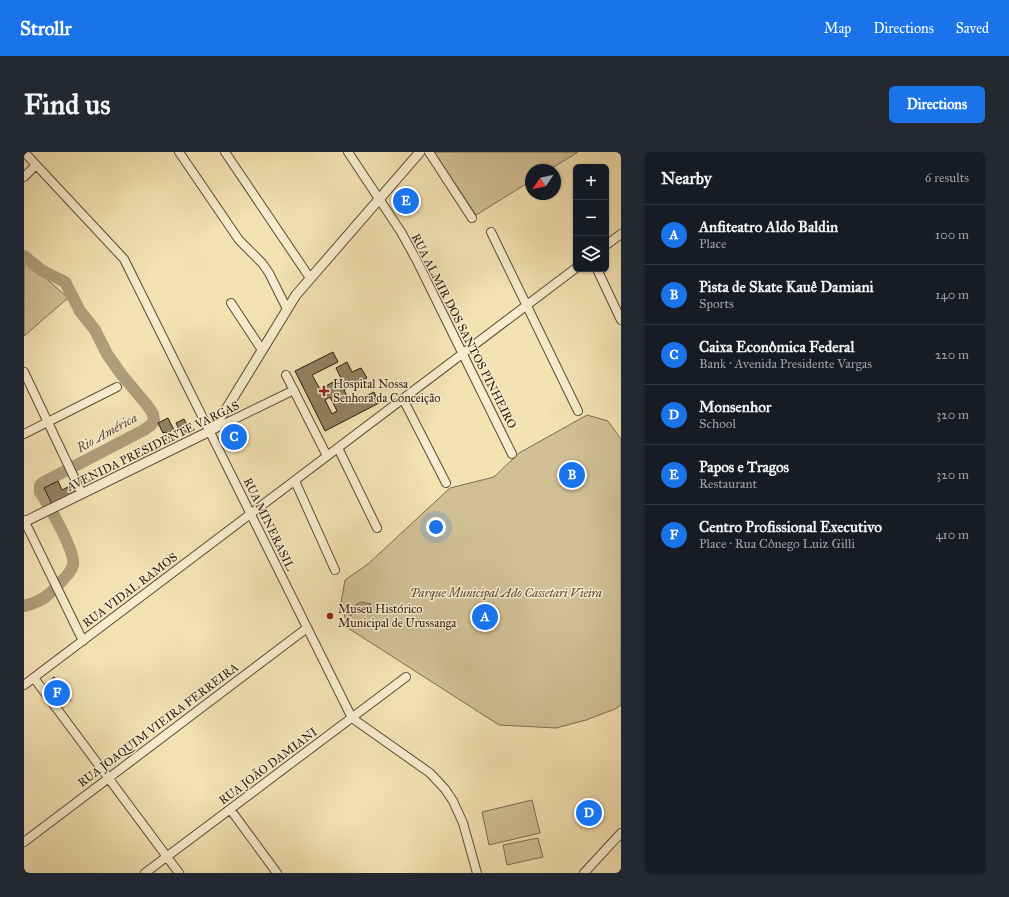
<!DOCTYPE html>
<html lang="en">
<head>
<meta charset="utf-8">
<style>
	body { margin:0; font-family:"IM FELL Great Primer",serif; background:#242831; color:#f1f3f6 }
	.controls { position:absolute; right:12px; top:12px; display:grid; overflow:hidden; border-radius:6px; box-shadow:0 1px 3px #0004 }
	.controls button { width:36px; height:36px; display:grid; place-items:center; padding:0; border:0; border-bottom:1px solid #363941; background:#171b24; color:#f1f3f6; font:20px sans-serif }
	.compass { position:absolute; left:501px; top:12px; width:36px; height:36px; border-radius:50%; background:#171b24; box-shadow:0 1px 3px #0004; rotate:236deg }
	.you { position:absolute; left:412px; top:375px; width:14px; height:14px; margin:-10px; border:3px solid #fff; border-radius:50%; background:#1a73e8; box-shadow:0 0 0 6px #1a73e833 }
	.badge { display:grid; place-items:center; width:26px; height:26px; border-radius:50%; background:#1a73e8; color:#fff; font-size:13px; font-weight:700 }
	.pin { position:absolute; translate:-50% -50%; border:2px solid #fff; box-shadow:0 1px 4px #0006 }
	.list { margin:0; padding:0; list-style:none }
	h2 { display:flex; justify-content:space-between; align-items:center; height:52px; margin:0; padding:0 16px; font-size:17px }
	h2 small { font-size:13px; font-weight:400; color:#9ea1a6 }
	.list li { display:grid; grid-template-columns:26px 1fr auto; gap:12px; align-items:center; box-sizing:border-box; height:60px; padding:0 16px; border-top:1px solid #363941 }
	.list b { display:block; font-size:15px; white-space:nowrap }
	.list p { margin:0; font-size:13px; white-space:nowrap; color:#9ea1a6 }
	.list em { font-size:13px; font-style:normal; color:#9ea1a6 }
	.icon { flex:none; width:22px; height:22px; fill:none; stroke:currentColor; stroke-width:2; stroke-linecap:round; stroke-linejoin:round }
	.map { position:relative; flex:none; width:597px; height:721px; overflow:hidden; border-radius:6px }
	header { display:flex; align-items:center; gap:24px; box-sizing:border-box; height:56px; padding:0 20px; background:#1a73e8; color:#fff }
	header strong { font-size:19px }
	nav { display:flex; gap:22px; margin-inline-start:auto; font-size:14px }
	.intro { display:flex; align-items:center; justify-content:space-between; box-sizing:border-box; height:96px; padding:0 24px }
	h1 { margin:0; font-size:28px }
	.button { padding:10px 18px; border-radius:6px; background:#1a73e8; color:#fff; font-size:14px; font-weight:700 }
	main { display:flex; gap:24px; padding:0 24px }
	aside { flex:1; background:#171b24; border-radius:6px; box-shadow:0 1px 3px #0004 }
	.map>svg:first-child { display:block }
</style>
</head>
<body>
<header>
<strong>Strollr</strong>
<nav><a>Map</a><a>Directions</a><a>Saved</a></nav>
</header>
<div class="intro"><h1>Find us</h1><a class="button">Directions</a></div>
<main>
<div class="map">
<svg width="597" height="721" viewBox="0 0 597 721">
	<rect width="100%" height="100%" fill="#f3e2b2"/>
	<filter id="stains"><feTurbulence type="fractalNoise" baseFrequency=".005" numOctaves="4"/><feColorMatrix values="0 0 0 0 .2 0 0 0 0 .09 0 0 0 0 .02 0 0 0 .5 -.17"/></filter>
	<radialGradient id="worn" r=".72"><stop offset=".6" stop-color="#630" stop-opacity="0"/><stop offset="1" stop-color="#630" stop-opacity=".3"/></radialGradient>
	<path fill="#d1c096" stroke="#7d6c51" d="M 410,0 L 554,0 L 525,18 L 507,18 L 507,29 L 452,63 Z
		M 0,107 L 44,146 L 0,184 Z
		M 563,263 L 584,269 L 597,287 L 597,553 L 591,557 L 562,568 L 532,576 L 475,573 L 324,476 L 317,451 L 321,428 L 344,412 L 426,336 L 470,325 L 495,301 Z
		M 508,648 L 516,681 L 465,693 L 458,660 Z
		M 514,686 L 519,705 L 483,713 L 479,693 Z"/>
	<path fill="#ae9d7a" stroke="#79684e" d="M 337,450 L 347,452 L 344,456 L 346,458 L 342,461 L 336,458 L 326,464 L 324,457 Z"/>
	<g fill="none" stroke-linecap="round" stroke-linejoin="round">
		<path stroke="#ae9d7a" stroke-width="12" d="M 0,104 L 17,118 L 41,130 L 56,159 L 71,178 L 83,202 L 97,222 L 123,253 L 129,262 L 130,269 L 127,273 L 120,278 L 20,330 L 16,333 L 16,340 C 24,352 52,400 49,413 C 47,421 39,428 34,433 C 25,444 14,451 0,454"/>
	</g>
	<path fill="#928162" stroke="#29180c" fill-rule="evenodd" d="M 309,200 L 314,210 L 288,223 L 296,237 L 317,226 L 312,216 L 323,210 L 328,220 L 337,216 L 343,226 L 320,238 L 327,252 L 350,240 L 355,251 L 301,279 L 271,219 ZM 306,245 L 313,259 L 308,262 L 301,248 Z
		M 144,266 L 153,284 L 146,288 L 142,280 L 139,281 L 134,271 Z
		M 160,267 L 166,279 L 158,283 L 152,271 Z
		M 34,329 L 38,338 L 48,333 L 51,340 L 28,352 L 20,336 Z
		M 456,455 L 465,455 L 466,474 L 456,475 Z
		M 30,525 L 47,548 L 35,557 L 19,534 Z"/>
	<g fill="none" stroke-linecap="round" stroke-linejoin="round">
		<defs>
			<path id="minor" d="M 0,0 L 100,107 L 328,566 L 406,621 L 421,637 L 429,649 L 439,671 L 453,721
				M 155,0 L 215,88 L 238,111 L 245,121 L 263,157
				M 201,0 L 286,126
				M 324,0 L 377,80 L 393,109 L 488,302
				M 405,0 L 448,66
				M 0,25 L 12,13
				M 467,80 L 554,259
				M 582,93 L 597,82
				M 573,117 L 597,168
				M 207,151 L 238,198
				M 0,220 L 58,342
				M 262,223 L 303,304
				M 379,247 L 422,331
				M 186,279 L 270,238
				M 0,282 L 93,235
				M 314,296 L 353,376
				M 271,329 L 311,418
				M 0,368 L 59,489
				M 10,526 L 155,721
				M 0,533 L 552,116
				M 206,657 L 253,721
				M 0,690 L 283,476
				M 121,721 L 382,525
				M 560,721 L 597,681"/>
			<path id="tertiary" d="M 0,370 L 186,279 L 201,259 L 272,143 L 396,0"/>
		</defs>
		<use href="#minor" stroke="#5c4a36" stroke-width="10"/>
		<use href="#tertiary" stroke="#5c4a36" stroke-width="11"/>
		<use href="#minor" stroke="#f7eccd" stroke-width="8"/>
		<use href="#tertiary" stroke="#f7eccd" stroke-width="9"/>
	</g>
	<g fill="#8f2418" stroke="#f7eccd" stroke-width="1.5">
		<path d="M298 233h4v4h4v4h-4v4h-4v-4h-4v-4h4z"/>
		<circle cx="306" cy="464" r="4"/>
	</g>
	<g text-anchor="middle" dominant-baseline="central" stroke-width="3" stroke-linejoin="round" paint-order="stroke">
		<g font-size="12" fill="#29180c" stroke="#f7eccd">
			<text transform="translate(440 179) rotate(63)">RUA ALMIR DOS SANTOS PINHEIRO</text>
			<text transform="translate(129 294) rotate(-26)">AVENIDA PRESIDENTE VARGAS</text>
			<text transform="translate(245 372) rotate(64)">RUA MINERASIL</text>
			<text transform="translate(106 438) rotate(-37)">RUA VIDAL RAMOS</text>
			<text transform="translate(134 573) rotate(-37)">RUA JOAQUIM VIEIRA FERREIRA</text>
			<text transform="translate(244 614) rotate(-37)">RUA JOÃO DAMIANI</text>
		</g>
		<g font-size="12" fill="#29180c" stroke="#f7eccd" text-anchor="start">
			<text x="309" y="232">Hospital Nossa<tspan x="309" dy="14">Senhora da Conceição</tspan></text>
			<text x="314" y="457">Museu Histórico<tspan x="314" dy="14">Municipal de Urussanga</tspan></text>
		</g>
		<g font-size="12" font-style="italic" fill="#5b4a35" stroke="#f7eccd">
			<text x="482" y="441">Parque Municipal Ado Cassetari Vieira</text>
		</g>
		<g font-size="13" font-style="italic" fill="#5e4d38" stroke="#f7eccd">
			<text transform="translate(83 281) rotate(-29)">Rio América</text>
		</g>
	</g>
	<rect width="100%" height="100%" filter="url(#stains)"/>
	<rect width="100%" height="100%" fill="url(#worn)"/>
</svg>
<div class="controls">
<button>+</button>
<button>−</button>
<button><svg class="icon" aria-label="layers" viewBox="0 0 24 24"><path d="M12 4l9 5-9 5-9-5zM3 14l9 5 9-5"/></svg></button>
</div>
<svg class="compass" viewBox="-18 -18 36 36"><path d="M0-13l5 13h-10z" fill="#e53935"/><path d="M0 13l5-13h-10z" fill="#9ea1a6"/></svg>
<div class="you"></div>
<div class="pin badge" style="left:461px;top:465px">A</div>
<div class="pin badge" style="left:548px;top:323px">B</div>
<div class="pin badge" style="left:210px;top:285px">C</div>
<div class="pin badge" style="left:565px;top:661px">D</div>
<div class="pin badge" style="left:382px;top:49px">E</div>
<div class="pin badge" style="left:33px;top:541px">F</div>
</div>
<aside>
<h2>Nearby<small>6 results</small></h2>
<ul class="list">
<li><span class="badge">A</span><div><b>Anfiteatro Aldo Baldin</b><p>Place</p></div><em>100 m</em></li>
<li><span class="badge">B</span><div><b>Pista de Skate Kauê Damiani</b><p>Sports</p></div><em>140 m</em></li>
<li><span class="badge">C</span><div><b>Caixa Econômica Federal</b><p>Bank · Avenida Presidente Vargas</p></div><em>220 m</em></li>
<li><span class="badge">D</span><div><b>Monsenhor</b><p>School</p></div><em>320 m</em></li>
<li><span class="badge">E</span><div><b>Papos e Tragos</b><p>Restaurant</p></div><em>320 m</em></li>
<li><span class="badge">F</span><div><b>Centro Profissional Executivo</b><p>Place · Rua Cônego Luiz Gilli</p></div><em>410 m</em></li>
</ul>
</aside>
</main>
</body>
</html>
